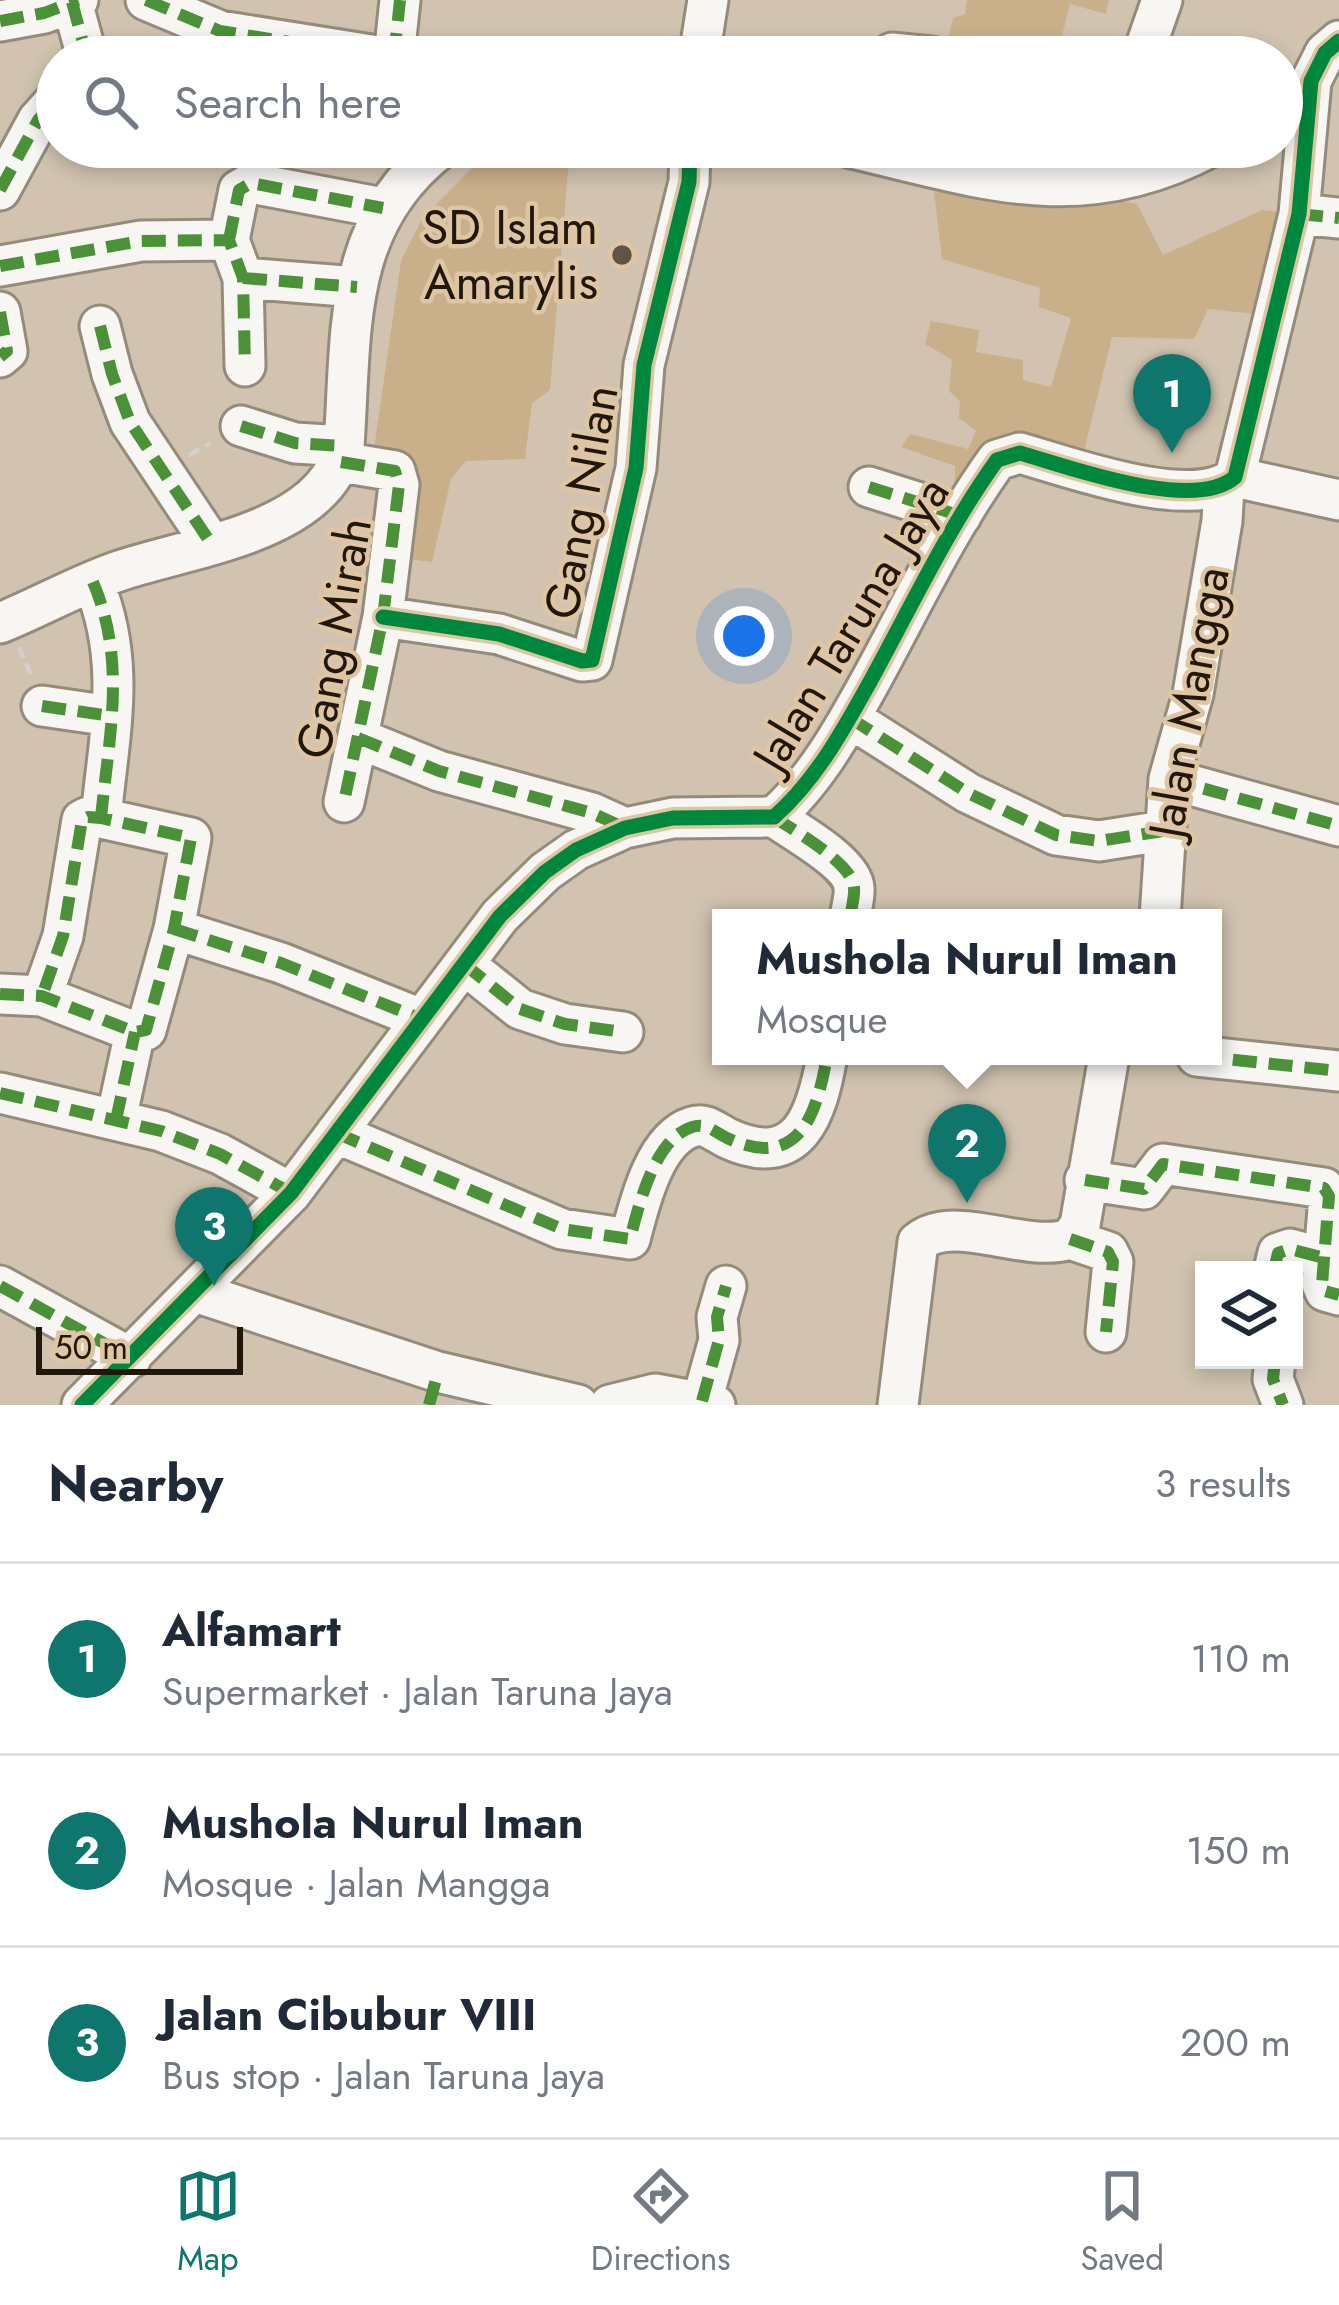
<!DOCTYPE html>
<html lang="en">
<head>
<meta charset="utf-8">
<style>
	body { margin:0; font-family:Jost,sans-serif; background:#f2f2f3; color:#1f2937 }
	.controls { position:absolute; right:36px; bottom:36px; display:grid; overflow:hidden; border-radius:0px; box-shadow:0 6px 18px #0003 }
	.controls button { width:108px; height:108px; display:grid; place-items:center; padding:0; border:0; border-bottom:3px solid #e0e1e3; background:#fff; color:#1f2937; font:60px sans-serif }
	.scale { position:absolute; left:36px; bottom:30px; width:207px; box-sizing:border-box; padding-left:12px; border:6px solid #21180b; border-top:0; font-size:33px; line-height:42px; white-space:nowrap; color:#21180b; -webkit-text-stroke:9px #dec5a3; paint-order:stroke }
	.you { position:absolute; left:744px; top:636px; width:42px; height:42px; margin:-30px; border:9px solid #fff; border-radius:50%; background:#1a73e8; box-shadow:0 0 0 18px #1a73e833 }
	.badge { display:grid; place-items:center; width:78px; height:78px; border-radius:50%; background:#0f766e; color:#fff; font-size:39px; font-weight:700 }
	.pin { position:absolute; translate:-50% -99px; filter:drop-shadow(0 3px 6px #0008) }
	.pin::after { content:''; position:absolute; top:63px; width:42px; height:36px; background:inherit; clip-path:polygon(0 0,100% 0,50% 100%) }
	.popup { position:absolute; left:712px; top:909px; width:510px; height:156px; box-sizing:border-box; display:grid; place-content:center; border-radius:0px; background:#fff; filter:drop-shadow(0 3px 9px #0005); font-size:39px; white-space:nowrap; color:#747a83 }
	.popup b { font-size:45px; color:#1f2937 }
	.popup::after { content:''; position:absolute; left:50%; top:100%; margin-left:-24px; border:24px solid transparent; border-top-color:#fff }
	.list { margin:0; padding:0; list-style:none }
	h2 { display:flex; justify-content:space-between; align-items:center; height:156px; margin:0; padding:0 48px; font-size:51px }
	h2 small { font-size:39px; font-weight:400; color:#747a83 }
	.list li { display:grid; grid-template-columns:78px 1fr auto; gap:36px; align-items:center; box-sizing:border-box; height:192px; padding:0 48px; border-top:3px solid #e0e1e3 }
	.list b { display:block; font-size:45px; white-space:nowrap }
	.list p { margin:0; font-size:39px; white-space:nowrap; color:#747a83 }
	.list em { font-size:39px; font-style:normal; color:#747a83 }
	.icon { flex:none; width:66px; height:66px; fill:none; stroke:currentColor; stroke-width:2; stroke-linecap:round; stroke-linejoin:round }
	.map { position:relative; flex:none; width:1339px; height:1405px; overflow:hidden }
	.search { position:absolute; background:#fff; box-shadow:0 6px 18px #0003; left:36px; right:36px; top:36px; height:132px; display:flex; align-items:center; gap:30px; box-sizing:border-box; padding:0 42px; border-radius:66px; color:#747a83; font-size:45px }
	.sheet { height:732px; background:#fff }
	nav { display:flex; justify-content:space-around; align-items:center; box-sizing:border-box; height:168px; border-top:3px solid #e0e1e3; background:#fff; font-size:33px; color:#747a83 }
	nav a { display:grid; justify-items:center; gap:6px }
	nav .on { color:#0f766e }
	.map>svg:first-child { display:block }
</style>
</head>
<body>
<div class="map">
<svg width="1339" height="1405" viewBox="0 0 1339 1405">
	<rect width="100%" height="100%" fill="#d1c3b0"/>
	<path fill="#cab08a" d="M 967,0 L 1109,0 L 1106,14 L 1070,4 L 1058,52 L 1071,57 L 944,57 L 953,18 L 965,14 Z
		M 570,147 L 550,390 L 532,403 L 525,459 L 466,461 L 451,479 L 432,562 L 393,557 L 373,456 L 401,261 L 422,219 L 491,148 Z
		M 959,191 L 1084,193 L 1137,204 L 1163,255 L 1262,210 L 1292,213 L 1274,316 L 1208,309 L 1194,339 L 1112,337 L 1083,455 L 1050,446 L 954,499 L 955,466 L 901,447 L 910,434 L 968,449 L 976,431 L 959,418 L 960,401 L 949,391 L 952,360 L 925,344 L 931,321 L 979,330 L 976,352 L 1023,360 L 1023,380 L 1051,387 L 1071,318 L 1039,307 L 1040,288 L 942,259 L 934,192 Z"/>
	<g fill="none" stroke-linecap="round" stroke-linejoin="round">
		<defs>
			<path id="minor" d="M 146,0 L 220,31 L 384,57
				M 72,2 L 87,57
				M 0,21 L 44,13 L 78,0
				M 892,53 L 931,57
				M 394,57 L 400,0
				M 699,57 L 708,0
				M 1142,57 L 1162,0
				M 848,147 C 981,178 1080,216 1210,147
				M 0,190 L 38,120 L 57,99
				M 1299,214 L 1339,218
				M 229,240 L 239,190 L 251,183 L 383,208
				M 0,266 L 141,241 L 229,240 L 243,278 L 245,366
				M 243,278 L 357,287
				M 0,312 L 7,351 L 0,357
				M 100,326 L 112,374 L 130,422 L 212,545
				M 241,426 L 295,443 L 344,446
				M 341,462 L 395,471 L 399,485 L 383,617 L 344,802
				M 1235,477 L 1339,500
				M 869,487 L 961,516
				M 93,582 C 127,662 109,734 101,818
				M 383,617 L 499,634 L 582,661 L 592,660 L 636,468 L 644,365 L 689,182 L 690,147
				M 0,623 C 40,607 78,585 119,571 C 188,547 326,533 344,446 C 352,331 341,224 442,147
				M 42,706 L 111,716
				M 850,718 L 968,793 L 1056,835 L 1099,841 L 1163,831
				M 358,738 L 439,771 L 592,813 L 625,828
				M 1169,779 L 1339,826
				M 774,817 C 794,831 853,863 854,888 C 855,897 851,909 850,918
				M 1160,918 L 1169,779 L 1193,694 L 1222,521 L 1224,487
				M 174,929 L 281,963 L 421,1019
				M 464,964 L 520,1009 L 565,1024 L 623,1032
				M 0,994 L 42,996 L 135,1032 L 146,1030 L 174,929 L 191,838 L 101,818 L 88,817 L 82,820 L 63,936 L 42,996
				M 1197,1056 L 1339,1071
				M 0,1093 L 161,1131 L 220,1154 L 291,1193
				M 116,1120 L 135,1032
				M 336,1133 L 562,1229 L 630,1239 C 639,1205 654,1139 692,1127 C 705,1122 715,1132 727,1138 C 800,1172 817,1113 827,1056
				M 1085,1180 L 1144,1189 L 1163,1164 L 1324,1188 L 1329,1196 L 1322,1284 L 1325,1291 L 1339,1295
				M 1070,1239 L 1108,1252 L 1113,1262 L 1106,1332
				M 1274,1270 L 1278,1253 L 1290,1249 L 1324,1258
				M 0,1286 L 131,1358
				M 195,1292 L 438,1372 L 578,1405
				M 1275,1360 L 1273,1379 L 1283,1405
				M 702,1401 L 719,1340 L 717,1317 L 726,1286
				M 82,1405 L 291,1193 L 500,916 L 545,872 L 576,850 L 625,828 L 673,818 L 774,817 C 816,780 844,729 871,680 C 911,607 948,528 997,460 L 1020,453 C 1069,467 1194,513 1235,477 L 1299,214 L 1311,81 L 1325,53 L 1339,41
				M 610,1405 L 655,1394 L 715,1405
				M 898,1405 L 918,1242 C 954,1212 1024,1254 1070,1239 L 1080,1225 L 1109,1056"/>
		</defs>
		<use href="#minor" stroke="#958b7c" stroke-width="45"/>
		<path stroke="#d4d0ca" stroke-width="4.5" stroke-dasharray="12 6" stroke-linecap="butt" d="M 189,455 L 211,443
			M 19,647 L 31,675"/>
		<use href="#minor" stroke="#f8f6f3" stroke-width="39"/>
		<path stroke="#4a9138" stroke-width="12" stroke-dasharray="24 12" stroke-linecap="butt" d="M 146,0 L 220,31 L 384,57
			M 72,2 L 87,57
			M 0,21 L 44,13 L 78,0
			M 892,53 L 931,57
			M 394,57 L 400,0
			M 0,190 L 38,120 L 57,99
			M 1299,214 L 1339,218
			M 229,240 L 239,190 L 251,183 L 383,208
			M 0,266 L 141,241 L 229,240 L 243,278 L 245,366
			M 243,278 L 357,287
			M 0,312 L 7,351 L 0,357
			M 100,326 L 112,374 L 130,422 L 212,545
			M 241,426 L 295,443 L 344,446
			M 341,462 L 395,471 L 399,485 L 383,617 L 344,802
			M 869,487 L 961,516
			M 93,582 C 127,662 109,734 101,818
			M 42,706 L 111,716
			M 850,718 L 968,793 L 1056,835 L 1099,841 L 1163,831
			M 358,738 L 439,771 L 592,813 L 625,828
			M 1169,779 L 1339,826
			M 774,817 C 794,831 853,863 854,888 C 855,897 851,909 850,918
			M 174,929 L 281,963 L 421,1019
			M 464,964 L 520,1009 L 565,1024 L 623,1032
			M 0,994 L 42,996 L 135,1032 L 146,1030 L 174,929 L 191,838 L 101,818 L 88,817 L 82,820 L 63,936 L 42,996
			M 1197,1056 L 1339,1071
			M 0,1093 L 161,1131 L 220,1154 L 291,1193
			M 116,1120 L 135,1032
			M 336,1133 L 562,1229 L 630,1239 C 639,1205 654,1139 692,1127 C 705,1122 715,1132 727,1138 C 800,1172 817,1113 827,1056
			M 1085,1180 L 1144,1189 L 1163,1164 L 1324,1188 L 1329,1196 L 1322,1284 L 1325,1291 L 1339,1295
			M 1070,1239 L 1108,1252 L 1113,1262 L 1106,1332
			M 1274,1270 L 1278,1253 L 1290,1249 L 1324,1258
			M 0,1286 L 131,1358
			M 1275,1360 L 1273,1379 L 1283,1405
			M 702,1401 L 719,1340 L 717,1317 L 726,1286
			M 429,1405 L 438,1372"/>
		<defs>
			<path id="cycleway" d="M 383,617 L 499,634 L 582,661 L 592,660 L 636,468 L 644,365 L 689,182 L 690,147
				M 82,1405 L 291,1193 L 500,916 L 545,872 L 576,850 L 625,828 L 673,818 L 774,817 C 816,780 844,729 871,680 C 911,607 948,528 997,460 L 1020,453 C 1069,467 1194,513 1235,477 L 1299,214 L 1311,81 L 1325,53 L 1339,41"/>
		</defs>
		<use href="#cycleway" stroke="#dec5a3" stroke-width="22"/>
		<use href="#cycleway" stroke="#00873e" stroke-width="15"/>
	</g>
	<circle fill="#5f5445" stroke="#dec5a3" stroke-width="4.5" cx="622" cy="255" r="12"/>
	<g text-anchor="middle" dominant-baseline="central" stroke-width="9" stroke-linejoin="round" paint-order="stroke">
		<g font-size="48" fill="#21180b" stroke="#dec5a3" text-anchor="end">
			<text x="598" y="227">SD Islam<tspan x="598" dy="55">Amarylis</tspan></text>
		</g>
		<g font-size="48" fill="#21180b" stroke="#dec5a3">
			<text transform="translate(581 502) rotate(-80)">Gang Nilan</text>
			<text transform="translate(851 624) rotate(-59)">Jalan Taruna Jaya</text>
			<text transform="translate(334 638) rotate(-80)">Gang Mirah</text>
			<text transform="translate(1189 702) rotate(-80)">Jalan Mangga</text>
		</g>
	</g>
</svg>
<div class="controls">
<button><svg class="icon" aria-label="layers" viewBox="0 0 24 24"><path d="M12 4l9 5-9 5-9-5zM3 14l9 5 9-5"/></svg></button>
</div>
<div class="scale">50 m</div>
<div class="you"></div>
<div class="pin badge" style="left:1172px;top:453px">1</div>
<div class="pin badge" style="left:967px;top:1203px">2</div>
<div class="popup"><b>Mushola Nurul Iman</b>Mosque</div>
<div class="pin badge" style="left:214px;top:1286px">3</div>
<div class="search"><svg class="icon" aria-label="search" viewBox="0 0 24 24"><circle cx="10" cy="10" r="6"/><path d="M15 15l6 6"/></svg>Search here</div>
</div>
<section class="sheet">
<h2>Nearby<small>3 results</small></h2>
<ul class="list">
<li><span class="badge">1</span><div><b>Alfamart</b><p>Supermarket · Jalan Taruna Jaya</p></div><em>110 m</em></li>
<li><span class="badge">2</span><div><b>Mushola Nurul Iman</b><p>Mosque · Jalan Mangga</p></div><em>150 m</em></li>
<li><span class="badge">3</span><div><b>Jalan Cibubur VIII</b><p>Bus stop · Jalan Taruna Jaya</p></div><em>200 m</em></li>
</ul>
</section>
<nav>
<a class="on"><svg class="icon" aria-label="map" viewBox="0 0 24 24"><path d="M3 6l6-2 6 2 6-2v14l-6 2-6-2-6 2zM9 4v14M15 6v14"/></svg>Map</a>
<a><svg class="icon" aria-label="directions" viewBox="0 0 24 24"><path d="M12 3l9 9-9 9-9-9zM9 14v-3h6M13 9l2 2-2 2"/></svg>Directions</a>
<a><svg class="icon" aria-label="saved" viewBox="0 0 24 24"><path d="M7 4h10v16l-5-4-5 4z"/></svg>Saved</a>
</nav>
</body>
</html>
